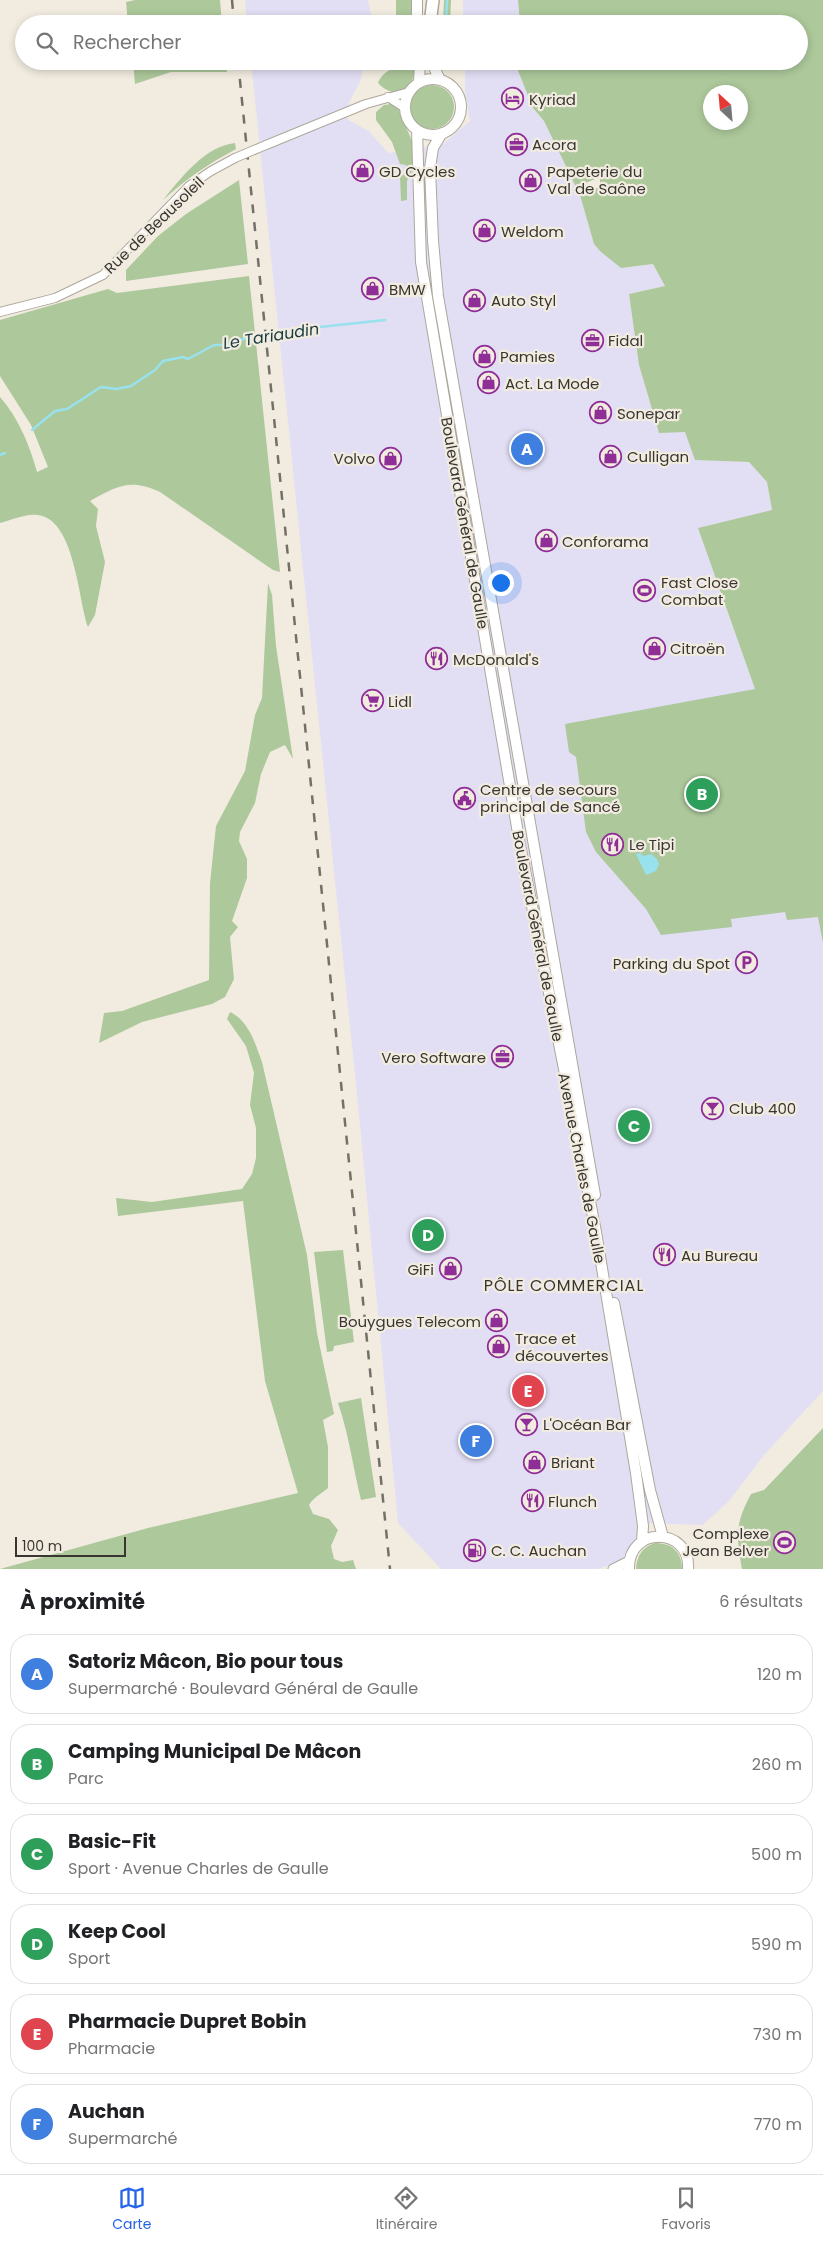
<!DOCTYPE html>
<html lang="fr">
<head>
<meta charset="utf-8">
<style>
	body { margin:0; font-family:Poppins,sans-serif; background:#f6f6f6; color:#202124 }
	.compass { position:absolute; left:703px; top:85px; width:45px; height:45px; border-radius:50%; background:#fff; box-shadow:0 2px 8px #0003; rotate:334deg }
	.scale { position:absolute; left:15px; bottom:12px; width:111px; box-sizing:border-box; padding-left:5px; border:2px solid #393632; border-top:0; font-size:14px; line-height:18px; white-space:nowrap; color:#393632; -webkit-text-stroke:4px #f2ece0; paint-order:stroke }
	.you { position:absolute; left:500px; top:582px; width:18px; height:18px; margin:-12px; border:4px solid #fff; border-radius:50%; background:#1a73e8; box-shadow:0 0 0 8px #1a73e833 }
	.badge { display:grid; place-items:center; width:32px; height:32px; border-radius:50%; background:#2563eb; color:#fff; font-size:16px; font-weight:700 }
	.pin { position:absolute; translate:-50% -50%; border:2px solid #fff; box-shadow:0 1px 5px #0006 }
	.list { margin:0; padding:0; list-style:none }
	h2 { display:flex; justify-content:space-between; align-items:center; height:65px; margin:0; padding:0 20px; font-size:21px }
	h2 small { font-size:16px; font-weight:400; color:#757577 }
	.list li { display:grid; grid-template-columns:32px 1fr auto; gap:15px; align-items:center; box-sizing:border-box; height:80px; margin:0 10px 10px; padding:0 10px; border:1px solid #e0e0e0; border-radius:20px }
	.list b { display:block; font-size:19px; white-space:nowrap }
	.list p { margin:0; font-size:16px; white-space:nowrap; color:#757577 }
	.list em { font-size:16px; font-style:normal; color:#757577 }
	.icon { flex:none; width:28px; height:28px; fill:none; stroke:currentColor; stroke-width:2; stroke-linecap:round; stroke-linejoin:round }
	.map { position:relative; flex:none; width:823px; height:1569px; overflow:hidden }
	.search { position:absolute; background:#fff; box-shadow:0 2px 8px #0003; left:15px; right:15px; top:15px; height:55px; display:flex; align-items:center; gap:12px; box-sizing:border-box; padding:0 18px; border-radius:28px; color:#757577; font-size:19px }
	.sheet { height:605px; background:#fff }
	nav { display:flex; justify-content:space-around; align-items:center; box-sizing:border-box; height:70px; border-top:1px solid #e0e0e0; background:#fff; font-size:14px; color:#757577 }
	nav a { display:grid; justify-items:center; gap:2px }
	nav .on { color:#2563eb }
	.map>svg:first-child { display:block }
</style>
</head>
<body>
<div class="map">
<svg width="823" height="1569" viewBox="0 0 823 1569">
	<rect width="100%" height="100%" fill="#f2ece0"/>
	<path fill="#e2dff5" d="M 245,0 L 368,0 L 372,20 L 364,24 L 247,24 Z
		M 463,0 L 518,0 L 520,24 L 463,24 Z
		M 251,61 L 365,61 L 360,82 L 349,102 L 348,120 L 369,131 L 388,153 L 443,144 L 470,121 L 465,92 L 465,61 L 516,61 L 533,108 L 544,121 L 580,195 L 594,244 L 621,268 L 653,264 L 665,286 L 629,294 L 639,365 L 659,433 L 685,431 L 695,460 L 749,462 L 767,482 L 772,511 L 698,528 L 755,689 L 823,674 L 823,1391 L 764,1455 L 729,1501 L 703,1525 L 639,1523 L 637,1538 L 620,1562 L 597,1569 L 441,1569 L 398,1523 L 358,1105 Z"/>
	<path fill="#adc89b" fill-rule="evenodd" d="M 135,0 L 220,0 L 222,24 L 128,24 L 126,2 Z
		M 396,0 L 412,0 L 412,24 L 373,24 L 372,20 L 396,15 Z
		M 444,0 L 451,0 L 450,24 L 443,24 Z
		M 518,0 L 823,0 L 823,943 L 818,917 L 787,920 L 785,912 L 731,919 L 732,927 L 661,935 L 646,909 L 596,852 L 586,832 L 576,757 L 569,752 L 565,724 L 755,689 L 698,528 L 772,510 L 767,482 L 749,462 L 695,460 L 685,432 L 659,433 L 639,365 L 629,294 L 665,286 L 653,264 L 621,268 L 601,252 L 594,244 L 580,195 L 600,187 L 600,177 L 576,187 L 544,121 L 533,108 L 515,63 L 516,61 L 799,61 L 799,24 L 520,24 ZM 710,92 L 740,92 L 740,122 L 710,122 Z
		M 133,61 L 226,61 L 227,72 L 171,72 L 135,84 Z
		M 414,63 C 417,88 397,103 378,83 C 384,68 400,66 414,63 Z
		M410 107a22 22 0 1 1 44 0a22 22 0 1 1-44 0Z
		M 391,104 L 397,106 L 412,141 L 412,170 L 407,181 L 407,200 L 401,201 L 400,176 L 406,174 L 406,165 L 400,164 L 392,142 L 376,120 L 376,112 L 384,105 Z
		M 235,143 L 236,149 C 208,164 186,179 163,200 C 181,178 205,146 235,143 Z
		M 239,180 L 248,264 L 126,281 L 126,270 L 158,236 L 186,214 Z
		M 249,276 L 280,572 L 273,570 L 160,492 C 130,478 117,486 90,501 L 98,509 L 96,526 L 105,562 L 95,615 L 88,627 C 78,599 75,520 38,515 C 27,513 11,520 0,523 L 0,397 C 18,417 30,446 37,472 L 48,467 L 31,425 L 0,376 L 0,320 L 108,289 L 117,293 Z
		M 268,583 L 272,595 L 276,646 L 293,759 L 285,745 L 270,752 L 261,774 L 255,803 L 240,832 L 239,841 L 247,859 L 247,878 L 232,921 L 238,927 L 230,937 L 234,979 L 225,997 L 212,1004 L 142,1022 L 99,1043 L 104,1013 L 122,1011 L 209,980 L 210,883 L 216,826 L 245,771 L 255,715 L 262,698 Z
		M 230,1012 C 249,1021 255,1043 262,1062 L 307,1255 L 317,1333 L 334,1414 L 323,1420 L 328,1447 L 328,1488 C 321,1494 314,1497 309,1505 L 313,1514 L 329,1519 L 338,1530 L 331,1546 L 334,1559 L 342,1562 L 353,1560 L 356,1569 L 0,1569 L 148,1528 L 298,1493 L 265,1381 L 243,1201 L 118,1216 L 116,1198 L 152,1202 L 242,1189 L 252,1174 L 256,1158 L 256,1128 L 250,1105 L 254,1073 L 246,1046 L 227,1019 Z
		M 343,1250 L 354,1342 L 334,1346 L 333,1351 L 327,1352 L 314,1252 Z
		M 361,1398 L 376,1497 L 361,1500 C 353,1467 349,1435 338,1403 Z
		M 823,1428 L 823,1569 L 742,1569 C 736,1535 735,1524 751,1494 L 764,1490 Z
		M 655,1543 C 672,1543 682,1552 682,1569 L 636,1569 C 637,1556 642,1547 655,1543 Z"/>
	<path fill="#97e2ed" d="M 641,853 L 643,856 L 651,854 L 657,859 L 659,864 L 656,871 L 646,875 L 636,854 Z"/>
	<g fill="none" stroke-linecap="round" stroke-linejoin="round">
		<path stroke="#97e2ed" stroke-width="2.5" d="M 446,24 L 447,0
			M 32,430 L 55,411 L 67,409 L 101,387 L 117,389 L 131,386 L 155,370 L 163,361 L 183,357 L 188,359 L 214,345 L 235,345 L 243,339 L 261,335 L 305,332 L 320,327 L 385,320
			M 0,455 L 5,453"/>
		<defs>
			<path id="tertiary" d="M 388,97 L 405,108
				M 266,145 L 366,104 L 409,92
				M 0,312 L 55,298 L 103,275 L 189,186 L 211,171 L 235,158"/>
			<path id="secondary" d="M 613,1569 L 629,1561"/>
			<path id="primary" d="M 417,0 L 417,24
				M 431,61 L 440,80
				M405 107a28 28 0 1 1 56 0a28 28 0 1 1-56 0Z
				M 419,82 L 420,61
				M 417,130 L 421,262 L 520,845 L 596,1232 L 636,1473 L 643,1526 L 642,1541
				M 442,133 L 433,148 L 430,168 L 433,241 L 438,296 L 595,1195
				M 614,1303 L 650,1490 L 663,1537
				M 629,1569 C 628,1525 691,1527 688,1569"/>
			<path id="motorway" d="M 430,24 L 433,0"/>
		</defs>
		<use href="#tertiary" stroke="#ada79c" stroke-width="10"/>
		<use href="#secondary" stroke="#ada79c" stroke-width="11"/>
		<use href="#primary" stroke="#ada79c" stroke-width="12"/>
		<use href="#motorway" stroke="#ada79c" stroke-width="14"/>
		<use href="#tertiary" stroke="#fff" stroke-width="8"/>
		<use href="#secondary" stroke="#fff" stroke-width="9"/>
		<use href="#primary" stroke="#fff" stroke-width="10"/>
		<use href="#motorway" stroke="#fff" stroke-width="11"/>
		<path stroke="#747069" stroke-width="2.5" stroke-dasharray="9 9" stroke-linecap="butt" d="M 232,0 L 234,24
			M 238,61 L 390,1569"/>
		<defs>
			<path id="tertiary-bridge" d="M 235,158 L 266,145"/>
		</defs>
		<use href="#tertiary-bridge" stroke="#ada79c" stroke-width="10" stroke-linecap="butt"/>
		<use href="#tertiary-bridge" stroke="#fff" stroke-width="8"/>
	</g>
	<defs>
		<symbol id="hotel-ring" viewBox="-11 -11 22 22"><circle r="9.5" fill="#f2ece0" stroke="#8f2e97" stroke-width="1.5"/><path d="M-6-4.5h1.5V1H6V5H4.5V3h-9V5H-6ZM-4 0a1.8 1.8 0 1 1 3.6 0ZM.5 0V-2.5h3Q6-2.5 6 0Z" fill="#8f2e97"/></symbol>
		<symbol id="office-ring" viewBox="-11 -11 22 22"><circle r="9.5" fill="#f2ece0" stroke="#8f2e97" stroke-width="1.5"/><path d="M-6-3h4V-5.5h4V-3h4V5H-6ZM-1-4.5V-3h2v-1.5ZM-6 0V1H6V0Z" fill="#8f2e97"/></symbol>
		<symbol id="shop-ring" viewBox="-11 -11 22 22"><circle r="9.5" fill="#f2ece0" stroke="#8f2e97" stroke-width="1.5"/><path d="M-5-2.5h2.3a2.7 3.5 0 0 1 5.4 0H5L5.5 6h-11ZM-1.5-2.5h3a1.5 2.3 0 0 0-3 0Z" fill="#8f2e97"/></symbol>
		<symbol id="stadium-ring" viewBox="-11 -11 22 22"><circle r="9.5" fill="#f2ece0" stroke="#8f2e97" stroke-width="1.5"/><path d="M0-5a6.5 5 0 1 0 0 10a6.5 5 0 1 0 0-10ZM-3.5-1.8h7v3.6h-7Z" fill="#8f2e97"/></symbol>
		<symbol id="restaurant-ring" viewBox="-11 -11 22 22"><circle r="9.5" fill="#f2ece0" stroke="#8f2e97" stroke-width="1.5"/><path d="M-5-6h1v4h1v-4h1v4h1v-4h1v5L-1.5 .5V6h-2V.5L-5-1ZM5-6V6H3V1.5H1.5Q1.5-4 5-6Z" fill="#8f2e97"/></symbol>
		<symbol id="supermarket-ring" viewBox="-11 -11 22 22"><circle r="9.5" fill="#f2ece0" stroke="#8f2e97" stroke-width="1.5"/><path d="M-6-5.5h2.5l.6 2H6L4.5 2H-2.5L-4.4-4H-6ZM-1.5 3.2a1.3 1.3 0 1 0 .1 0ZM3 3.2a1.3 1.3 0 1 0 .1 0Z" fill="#8f2e97"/></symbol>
		<symbol id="civic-ring" viewBox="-11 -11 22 22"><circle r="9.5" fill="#f2ece0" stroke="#8f2e97" stroke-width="1.5"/><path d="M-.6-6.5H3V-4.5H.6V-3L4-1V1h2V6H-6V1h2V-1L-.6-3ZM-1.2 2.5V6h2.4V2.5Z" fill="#8f2e97"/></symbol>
		<symbol id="parking-ring" viewBox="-11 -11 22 22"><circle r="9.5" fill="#f2ece0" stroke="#8f2e97" stroke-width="1.5"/><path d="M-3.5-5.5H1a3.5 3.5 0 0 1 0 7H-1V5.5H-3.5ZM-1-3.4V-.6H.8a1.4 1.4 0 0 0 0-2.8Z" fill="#8f2e97"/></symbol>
		<symbol id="bar-ring" viewBox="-11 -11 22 22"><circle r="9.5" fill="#f2ece0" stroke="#8f2e97" stroke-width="1.5"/><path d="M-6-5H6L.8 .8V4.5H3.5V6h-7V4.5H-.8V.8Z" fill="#8f2e97"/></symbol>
		<symbol id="fuel-ring" viewBox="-11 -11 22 22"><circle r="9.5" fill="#f2ece0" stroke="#8f2e97" stroke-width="1.5"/><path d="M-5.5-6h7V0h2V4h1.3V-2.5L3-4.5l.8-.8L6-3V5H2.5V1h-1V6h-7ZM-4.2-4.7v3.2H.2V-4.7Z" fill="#8f2e97"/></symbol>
	</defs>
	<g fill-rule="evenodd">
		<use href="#hotel-ring" x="500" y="86" width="25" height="25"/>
		<use href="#office-ring" x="504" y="132" width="25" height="25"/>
		<use href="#shop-ring" x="350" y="158" width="25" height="25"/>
		<use href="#shop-ring" x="518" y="168" width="25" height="25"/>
		<use href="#shop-ring" x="472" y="218" width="25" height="25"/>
		<use href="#shop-ring" x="360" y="276" width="25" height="25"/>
		<use href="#shop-ring" x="462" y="288" width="25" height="25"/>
		<use href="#office-ring" x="580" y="328" width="25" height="25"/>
		<use href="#shop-ring" x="472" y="344" width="25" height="25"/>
		<use href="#shop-ring" x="476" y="370" width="25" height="25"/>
		<use href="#shop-ring" x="588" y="400" width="25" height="25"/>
		<use href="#shop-ring" x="598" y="444" width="25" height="25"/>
		<use href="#shop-ring" x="378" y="446" width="25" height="25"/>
		<use href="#shop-ring" x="534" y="528" width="25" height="25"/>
		<use href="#stadium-ring" x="632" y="578" width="25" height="25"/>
		<use href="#shop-ring" x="642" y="636" width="25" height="25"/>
		<use href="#restaurant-ring" x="424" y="646" width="25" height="25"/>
		<use href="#supermarket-ring" x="360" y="688" width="25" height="25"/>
		<use href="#civic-ring" x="452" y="786" width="25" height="25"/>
		<use href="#restaurant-ring" x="600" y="832" width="25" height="25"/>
		<use href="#parking-ring" x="734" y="950" width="25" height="25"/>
		<use href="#office-ring" x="490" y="1044" width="25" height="25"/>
		<use href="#bar-ring" x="700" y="1096" width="25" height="25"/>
		<use href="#restaurant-ring" x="652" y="1242" width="25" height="25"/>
		<use href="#shop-ring" x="438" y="1256" width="25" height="25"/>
		<use href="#shop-ring" x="484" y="1308" width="25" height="25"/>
		<use href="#shop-ring" x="486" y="1334" width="25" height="25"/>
		<use href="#bar-ring" x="514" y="1412" width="25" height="25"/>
		<use href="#shop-ring" x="522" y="1450" width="25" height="25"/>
		<use href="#restaurant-ring" x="520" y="1488" width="25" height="25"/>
		<use href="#stadium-ring" x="772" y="1530" width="25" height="25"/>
		<use href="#fuel-ring" x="462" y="1538" width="25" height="25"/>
	</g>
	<g text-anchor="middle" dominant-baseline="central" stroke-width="4.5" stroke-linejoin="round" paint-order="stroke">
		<g font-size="15" fill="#393632" stroke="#f2ece0" text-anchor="start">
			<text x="529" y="99">Kyriad</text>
			<text x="532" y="144">Acora</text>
			<text x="379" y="171">GD Cycles</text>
			<text x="547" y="171">Papeterie du<tspan x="547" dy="17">Val de Saône</tspan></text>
			<text x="501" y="231">Weldom</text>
			<text x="389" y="289">BMW</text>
			<text x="491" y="300">Auto Styl</text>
			<text x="608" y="340">Fidal</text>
			<text x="500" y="356">Pamies</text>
			<text x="505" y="383">Act. La Mode</text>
			<text x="617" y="413">Sonepar</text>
			<text x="627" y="456">Culligan</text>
			<text x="375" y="458" text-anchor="end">Volvo</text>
			<text x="562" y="541">Conforama</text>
			<text x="661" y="582">Fast Close<tspan x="661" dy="17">Combat</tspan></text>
			<text x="670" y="648">Citroën</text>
			<text x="453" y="659">McDonald's</text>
			<text x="388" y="701">Lidl</text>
			<text x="480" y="789">Centre de secours<tspan x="480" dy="17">principal de Sancé</tspan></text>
			<text x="629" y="844">Le Tipi</text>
			<text x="730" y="963" text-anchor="end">Parking du Spot</text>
			<text x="486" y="1057" text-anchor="end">Vero Software</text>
			<text x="729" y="1108">Club 400</text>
			<text x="681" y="1255">Au Bureau</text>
			<text x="434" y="1269" text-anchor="end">GiFi</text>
			<text x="481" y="1321" text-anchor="end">Bouygues Telecom</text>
			<text x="515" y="1338">Trace et<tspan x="515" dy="17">découvertes</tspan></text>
			<text x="543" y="1424">L'Océan Bar</text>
			<text x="551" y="1462">Briant</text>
			<text x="548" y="1501">Flunch</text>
			<text x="769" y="1533" text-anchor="end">Complexe<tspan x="769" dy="17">Jean Belver</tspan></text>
			<text x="491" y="1550">C. C. Auchan</text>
		</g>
		<g font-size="15" fill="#393632" stroke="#f2ece0">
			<text transform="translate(154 225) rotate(-44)">Rue de Beausoleil</text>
			<text transform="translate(465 523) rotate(80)">Boulevard Général de Gaulle</text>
			<text transform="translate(538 936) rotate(79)">Boulevard Général de Gaulle</text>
			<text transform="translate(582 1168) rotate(79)">Avenue Charles de Gaulle</text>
		</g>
		<g font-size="16" font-style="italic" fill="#163a3f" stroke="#f2ece0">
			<text transform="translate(271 336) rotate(-9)">Le Tariaudin</text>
		</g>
		<g font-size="16" letter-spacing="1" fill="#393632" stroke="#f2ece0">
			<text x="564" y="1285">PÔLE COMMERCIAL</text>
		</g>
	</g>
</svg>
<svg class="compass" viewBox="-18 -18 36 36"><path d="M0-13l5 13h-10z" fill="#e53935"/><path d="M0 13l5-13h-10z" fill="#757577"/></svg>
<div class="scale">100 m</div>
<div class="you"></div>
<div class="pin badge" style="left:527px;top:449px;background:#3f7fe0">A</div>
<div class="pin badge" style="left:702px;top:794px;background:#2e9e5b">B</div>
<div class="pin badge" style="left:634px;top:1126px;background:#2e9e5b">C</div>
<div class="pin badge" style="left:428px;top:1235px;background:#2e9e5b">D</div>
<div class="pin badge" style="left:528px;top:1391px;background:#e0444e">E</div>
<div class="pin badge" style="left:476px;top:1441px;background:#3f7fe0">F</div>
<div class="search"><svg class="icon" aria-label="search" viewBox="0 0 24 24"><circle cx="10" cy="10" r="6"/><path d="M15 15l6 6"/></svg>Rechercher</div>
</div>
<section class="sheet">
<h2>À proximité<small>6 résultats</small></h2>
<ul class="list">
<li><span class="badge" style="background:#3f7fe0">A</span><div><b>Satoriz Mâcon, Bio pour tous</b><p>Supermarché · Boulevard Général de Gaulle</p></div><em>120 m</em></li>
<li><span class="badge" style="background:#2e9e5b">B</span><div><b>Camping Municipal De Mâcon</b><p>Parc</p></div><em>260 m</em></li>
<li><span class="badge" style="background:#2e9e5b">C</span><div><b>Basic-Fit</b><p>Sport · Avenue Charles de Gaulle</p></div><em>500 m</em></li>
<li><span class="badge" style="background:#2e9e5b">D</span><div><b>Keep Cool</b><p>Sport</p></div><em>590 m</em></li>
<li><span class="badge" style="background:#e0444e">E</span><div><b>Pharmacie Dupret Bobin</b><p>Pharmacie</p></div><em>730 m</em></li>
<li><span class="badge" style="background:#3f7fe0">F</span><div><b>Auchan</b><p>Supermarché</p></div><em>770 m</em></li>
</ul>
</section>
<nav>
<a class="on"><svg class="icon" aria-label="map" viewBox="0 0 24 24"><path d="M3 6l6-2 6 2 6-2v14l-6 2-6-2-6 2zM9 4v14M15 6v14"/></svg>Carte</a>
<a><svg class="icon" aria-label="directions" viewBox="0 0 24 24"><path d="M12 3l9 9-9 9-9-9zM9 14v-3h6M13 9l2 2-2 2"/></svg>Itinéraire</a>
<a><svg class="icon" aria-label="saved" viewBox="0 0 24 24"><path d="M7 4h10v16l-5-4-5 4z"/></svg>Favoris</a>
</nav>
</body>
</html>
